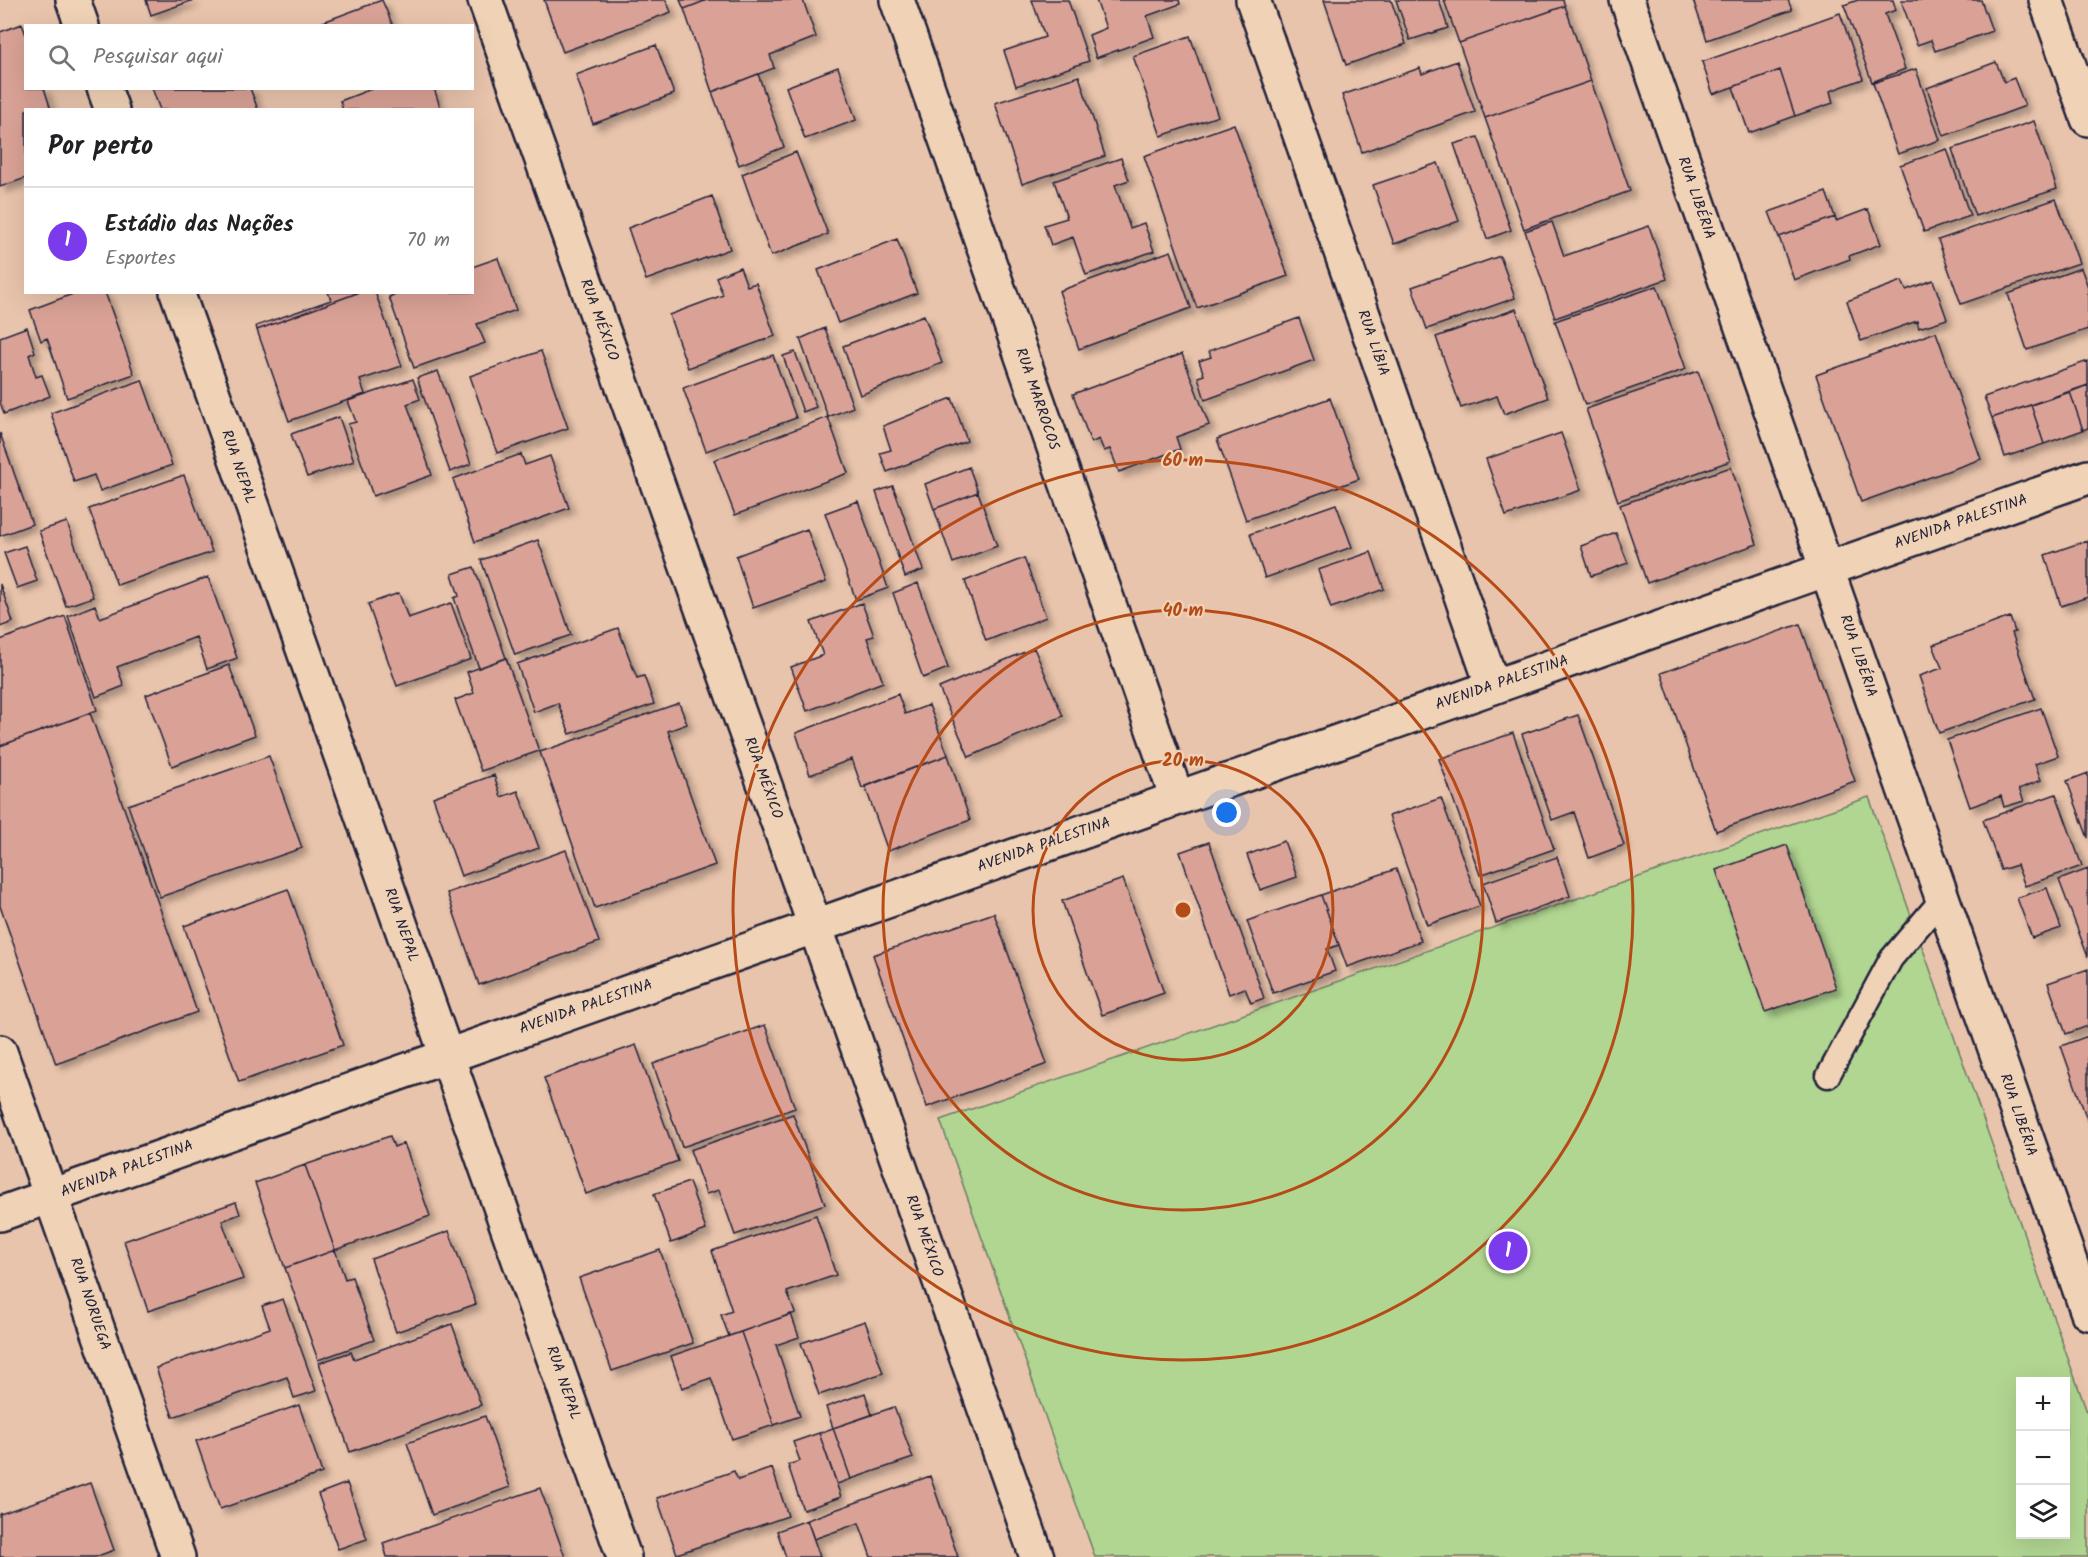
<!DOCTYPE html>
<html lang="pt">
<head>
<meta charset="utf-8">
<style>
	body { margin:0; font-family:Kalam,sans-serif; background:#f6f6f6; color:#202124 }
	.controls { position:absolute; right:18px; bottom:18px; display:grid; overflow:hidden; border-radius:0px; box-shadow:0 6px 24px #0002 }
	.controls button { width:54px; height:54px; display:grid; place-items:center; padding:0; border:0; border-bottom:2px solid #e0e0e0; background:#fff; color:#202124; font:30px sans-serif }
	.you { position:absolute; left:1227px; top:813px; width:21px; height:21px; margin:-15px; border:4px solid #fff; border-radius:50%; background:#1a73e8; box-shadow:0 0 0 9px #1a73e833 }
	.badge { display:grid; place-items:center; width:39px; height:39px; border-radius:50%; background:#7c3aed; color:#fff; font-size:20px; font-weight:700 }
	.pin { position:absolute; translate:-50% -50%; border:3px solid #fff; box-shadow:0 2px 6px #0006 }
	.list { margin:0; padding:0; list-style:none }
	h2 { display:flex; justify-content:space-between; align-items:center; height:78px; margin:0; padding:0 24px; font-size:26px }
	h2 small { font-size:20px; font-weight:400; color:#757577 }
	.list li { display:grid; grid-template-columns:39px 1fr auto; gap:18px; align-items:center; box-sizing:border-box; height:108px; padding:0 24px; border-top:2px solid #e0e0e0 }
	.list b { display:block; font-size:22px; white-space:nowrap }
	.list p { margin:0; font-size:20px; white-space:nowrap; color:#757577 }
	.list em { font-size:20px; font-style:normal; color:#757577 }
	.icon { flex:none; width:33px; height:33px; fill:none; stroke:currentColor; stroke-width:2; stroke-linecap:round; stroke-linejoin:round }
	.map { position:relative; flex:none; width:2088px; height:1557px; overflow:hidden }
	.search { position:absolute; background:#fff; box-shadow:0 6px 24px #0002; left:24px; top:24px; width:450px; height:66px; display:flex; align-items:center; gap:15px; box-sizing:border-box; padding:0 21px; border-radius:0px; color:#757577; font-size:22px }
	.panel { position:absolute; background:#fff; box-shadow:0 6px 24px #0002; left:24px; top:108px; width:450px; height:186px; border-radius:0px }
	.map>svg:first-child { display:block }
</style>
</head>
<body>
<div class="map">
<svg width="2088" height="1557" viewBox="0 0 2088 1557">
	<defs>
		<filter id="shadow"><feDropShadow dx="5.5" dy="5.5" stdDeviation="3" flood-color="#0004"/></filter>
	</defs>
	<rect width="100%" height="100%" fill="#e9c4ac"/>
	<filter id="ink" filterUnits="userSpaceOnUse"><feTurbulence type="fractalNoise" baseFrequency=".0167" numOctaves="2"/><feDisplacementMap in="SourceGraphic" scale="12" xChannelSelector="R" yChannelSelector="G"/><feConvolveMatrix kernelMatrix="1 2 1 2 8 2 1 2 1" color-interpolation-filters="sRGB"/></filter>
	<g filter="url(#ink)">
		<path fill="#b1d691" stroke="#6a7c66" stroke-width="1.5" fill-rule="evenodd" d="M 1869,797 L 2088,1415 L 2088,1557 L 1095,1557 L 940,1120 ZM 2020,1382 L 2066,1382 L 2066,1534 L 2020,1534 Z"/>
		<path fill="#daa296" stroke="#22223b" stroke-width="1.5" filter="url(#shadow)" d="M 146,0 L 194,0 L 151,15 Z
			M 382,0 L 393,26 L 315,25 Z
			M 544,0 L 666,0 L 671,12 L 563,52 Z
			M 680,0 L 707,0 L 684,9 Z
			M 707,0 L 803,0 L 816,37 L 770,55 L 774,68 L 712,92 L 684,9 Z
			M 1032,0 L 1068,0 L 1089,61 L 1016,86 L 1004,51 L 1045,37 Z
			M 1096,0 L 1179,0 L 1180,4 L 1147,16 L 1154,37 L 1096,58 L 1089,35 L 1106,28 Z
			M 1324,0 L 1391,0 L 1406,44 L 1346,65 Z
			M 1396,0 L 1439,0 L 1448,28 L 1410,40 Z
			M 1444,0 L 1563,0 L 1565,6 L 1459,43 Z
			M 1693,0 L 1788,0 L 1792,10 L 1707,40 Z
			M 1858,0 L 1893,0 L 1896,10 L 1885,14 L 1905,69 L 1872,82 L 1844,5 Z
			M 1901,0 L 1981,0 L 1992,31 L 1935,51 L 1931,40 L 1917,45 Z
			M 1565,6 L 1591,81 L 1485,118 L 1459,43 Z
			M 1840,13 L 1863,79 L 1830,91 L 1833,103 L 1795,116 L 1780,70 L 1713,94 L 1702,62 Z
			M 22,24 L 26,35 L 26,88 L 44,88 L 51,110 L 26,110 L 26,178 L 0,187 L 0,32 Z
			M 1190,36 L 1218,116 L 1161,136 L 1133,56 Z
			M 656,45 L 674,94 L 593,124 L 576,75 Z
			M 1457,61 L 1475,112 L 1362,152 L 1342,95 L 1420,68 L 1422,74 Z
			M 1996,62 L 2004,82 L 2014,78 L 2025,106 L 1944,136 L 1927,88 Z
			M 838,67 L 856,120 L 805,139 L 786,87 Z
			M 1916,69 L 1940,140 L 1898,154 L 1873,83 Z
			M 1780,70 L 1795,116 L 1749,133 L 1733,87 Z
			M 758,74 L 784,147 L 739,165 L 712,92 Z
			M 1079,76 L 1105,156 L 1022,184 L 995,103 Z
			M 1591,81 L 1630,191 L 1524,229 L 1485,118 Z
			M 152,88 L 250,88 L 258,110 L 160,110 Z
			M 374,88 L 434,88 L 441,110 L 343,110 L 340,101 Z
			M 2034,121 L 2057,189 L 1975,216 L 1952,149 Z
			M 1234,124 L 1288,276 L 1197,308 L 1144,156 Z
			M 1478,137 L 1511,230 L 1487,239 L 1454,144 Z
			M 1947,149 L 1970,216 L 1924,232 L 1900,165 Z
			M 796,152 L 828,234 L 771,256 L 742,174 Z
			M 1121,158 L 1129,180 L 1115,185 L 1130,228 L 1144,223 L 1154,251 L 1086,275 L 1073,237 L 1051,245 L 1044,225 L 1067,218 L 1054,181 Z
			M 1438,163 L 1459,221 L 1394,244 L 1373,185 Z
			M 1826,192 L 1835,217 L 1779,237 L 1769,212 Z
			M 712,196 L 730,249 L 646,280 L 628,228 Z
			M 2056,199 L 2079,263 L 1961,304 L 1938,240 Z
			M 1868,209 L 1881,244 L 1849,256 L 1850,259 L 1794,280 L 1779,237 L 1835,217 L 1836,221 Z
			M 1552,222 L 1564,256 L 1649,226 L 1667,279 L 1555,318 L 1525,231 Z
			M 897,239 L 917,293 L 838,323 L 818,270 Z
			M 1171,251 L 1191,308 L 1079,349 L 1059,291 Z
			M 1500,256 L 1515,298 L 1427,329 L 1412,287 Z
			M 498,258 L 516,310 L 477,324 L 485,343 L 414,368 L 389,297 L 400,292 L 472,292 L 472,267 Z
			M 740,267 L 747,286 L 756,283 L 775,336 L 688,368 L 669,315 L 723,295 L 716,277 Z
			M 2081,268 L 2088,287 L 2088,329 L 2027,350 L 2008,294 Z
			M 1933,280 L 1947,319 L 1919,328 L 1917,321 L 1861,341 L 1847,301 L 1902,281 L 1906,290 Z
			M 1657,286 L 1686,369 L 1585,405 L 1555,321 Z
			M 78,292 L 105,292 L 134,374 L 67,398 L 47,338 L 41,341 L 30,310 Z
			M 328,292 L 360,292 L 257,330 L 256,326 L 331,300 Z
			M 360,292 L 375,292 L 402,366 L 360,380 L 365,394 L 289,421 L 257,330 Z
			M 1516,309 L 1548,398 L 1504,414 L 1497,396 L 1461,408 L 1436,337 Z
			M 924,315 L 942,363 L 860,395 L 843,346 Z
			M 1299,318 L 1314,360 L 1205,400 L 1198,377 L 1204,375 L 1199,361 L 1211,357 L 1209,351 Z
			M 27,327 L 35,352 L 29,355 L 36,377 L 42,375 L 50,396 L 4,414 L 0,402 L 0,337 Z
			M 825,328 L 853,407 L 828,417 L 800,339 Z
			M 1936,332 L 1981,459 L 1861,502 L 1816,375 Z
			M 541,351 L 568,428 L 497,453 L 470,376 Z
			M 795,352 L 816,407 L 803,412 L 783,356 Z
			M 1182,354 L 1209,425 L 1176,437 L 1180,449 L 1119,472 L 1110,449 L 1104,451 L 1099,439 L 1091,443 L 1073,394 Z
			M 773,355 L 796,418 L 706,451 L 683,388 Z
			M 2088,361 L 2088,385 L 1992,418 L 1984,397 Z
			M 438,371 L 471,464 L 450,472 L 417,378 Z
			M 1698,371 L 1730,461 L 1618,501 L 1586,409 Z
			M 413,379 L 420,399 L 407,404 L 432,475 L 373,496 L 348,424 L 356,422 L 348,401 Z
			M 142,380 L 172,465 L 100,491 L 94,475 L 74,482 L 51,413 Z
			M 2088,385 L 2088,428 L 2083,430 L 2070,392 Z
			M 2070,392 L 2083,430 L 2044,444 L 2031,405 Z
			M 952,398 L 967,441 L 887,472 L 880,453 L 891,450 L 883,426 Z
			M 1330,398 L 1359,479 L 1246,520 L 1217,439 Z
			M 2031,405 L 2044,444 L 2005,457 L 1992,418 Z
			M 339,417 L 354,461 L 307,477 L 291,434 Z
			M 828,417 L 848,473 L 735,515 L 714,460 Z
			M 0,433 L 32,524 L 0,536 Z
			M 1561,433 L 1581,490 L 1506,516 L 1486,459 Z
			M 521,454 L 525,465 L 550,456 L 569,508 L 475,542 L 453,479 Z
			M 969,467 L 978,492 L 934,509 L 925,484 Z
			M 1731,467 L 1757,544 L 1647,583 L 1620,505 Z
			M 184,475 L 212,552 L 117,585 L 89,509 Z
			M 893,486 L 923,570 L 905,577 L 876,492 Z
			M 978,492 L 997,546 L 953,563 L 934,509 Z
			M 858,501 L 888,588 L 856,600 L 825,513 Z
			M 1336,504 L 1352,547 L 1265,578 L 1250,534 Z
			M 67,522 L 93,597 L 66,606 L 39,531 Z
			M 807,529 L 826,582 L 753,608 L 736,556 Z
			M 1616,533 L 1628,563 L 1591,576 L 1581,546 Z
			M 538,540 L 571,635 L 515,655 L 481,560 Z
			M 2088,540 L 2088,597 L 2061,606 L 2045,555 Z
			M 25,546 L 37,581 L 17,588 L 4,553 Z
			M 1371,552 L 1384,589 L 1331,608 L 1318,570 Z
			M 1024,558 L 1046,617 L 986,641 L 965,581 Z
			M 474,567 L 506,658 L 479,668 L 454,598 L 459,596 L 452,574 Z
			M 208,577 L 237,658 L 207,669 L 196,637 L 117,667 L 124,686 L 96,697 L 68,616 L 95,605 L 100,618 Z
			M 918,583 L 948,668 L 923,678 L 893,593 Z
			M 0,584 L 13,622 L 0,627 Z
			M 399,593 L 408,618 L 451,603 L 471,659 L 397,686 L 368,604 Z
			M 862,603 L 874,636 L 867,638 L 883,682 L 807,711 L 791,667 L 823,655 L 811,622 Z
			M 65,616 L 97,710 L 0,746 L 0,640 Z
			M 2010,617 L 2015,632 L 2012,633 L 2035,699 L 1939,733 L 1919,676 L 1942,668 L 1933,645 Z
			M 1800,624 L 1855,781 L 1716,831 L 1661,673 Z
			M 618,628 L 637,678 L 644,676 L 654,704 L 570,734 L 558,703 L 534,712 L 517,664 Z
			M 1034,648 L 1063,716 L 969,757 L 939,688 Z
			M 506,658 L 539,751 L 481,771 L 455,700 L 474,693 L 467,672 Z
			M 229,665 L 255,735 L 172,766 L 146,695 Z
			M 898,694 L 905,714 L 929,705 L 948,755 L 862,788 L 852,759 L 810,775 L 796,733 Z
			M 679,703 L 687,724 L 668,731 L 715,865 L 595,908 L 540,752 Z
			M 2041,708 L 2058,756 L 2035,764 L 2041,780 L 2019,789 L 2024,801 L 2004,807 L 2001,796 L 1970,807 L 1947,740 Z
			M 90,713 L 197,1012 L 56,1064 L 0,906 L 0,746 Z
			M 1578,715 L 1624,845 L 1589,858 L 1574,812 L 1552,820 L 1522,734 Z
			M 1513,733 L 1554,849 L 1480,875 L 1439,759 Z
			M 948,755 L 970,820 L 888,851 L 865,786 Z
			M 269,756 L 302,848 L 160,897 L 128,805 Z
			M 2088,773 L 2088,838 L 2067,781 Z
			M 494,775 L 501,797 L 518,791 L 539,848 L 461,876 L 433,797 Z
			M 2056,794 L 2082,866 L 2025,886 L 2017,865 L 2001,870 L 1983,820 Z
			M 1441,798 L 1480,906 L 1427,925 L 1389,816 Z
			M 1284,841 L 1297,877 L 1260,890 L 1247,855 Z
			M 1209,842 L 1264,998 L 1251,1003 L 1245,988 L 1229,994 L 1180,852 Z
			M 1787,845 L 1836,988 L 1765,1012 L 1716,870 Z
			M 566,850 L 599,942 L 479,985 L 447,893 Z
			M 1557,857 L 1570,896 L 1496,923 L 1483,883 Z
			M 1396,869 L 1421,941 L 1347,967 L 1321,895 Z
			M 2088,869 L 2088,957 L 2059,880 Z
			M 1123,879 L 1164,993 L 1102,1015 L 1062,901 Z
			M 2047,888 L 2061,928 L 2032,938 L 2017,898 Z
			M 288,889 L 343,1045 L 239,1082 L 184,926 Z
			M 1321,895 L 1339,945 L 1327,949 L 1335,971 L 1273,993 L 1247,921 Z
			M 994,913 L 1047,1064 L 927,1107 L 873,955 Z
			M 2088,969 L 2088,1026 L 2066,1034 L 2048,983 Z
			M 765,1025 L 795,1108 L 682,1147 L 653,1064 Z
			M 2088,1036 L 2088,1122 L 2061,1046 Z
			M 636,1045 L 678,1161 L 586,1194 L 544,1078 Z
			M 793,1114 L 825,1204 L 735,1235 L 719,1190 L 706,1194 L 690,1150 Z
			M 390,1136 L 394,1147 L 404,1143 L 430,1216 L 335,1250 L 305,1165 Z
			M 305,1165 L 335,1250 L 285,1268 L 255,1183 Z
			M 689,1182 L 706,1230 L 671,1243 L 654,1194 Z
			M 236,1202 L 240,1214 L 222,1221 L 243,1279 L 148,1311 L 124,1241 Z
			M 816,1215 L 836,1275 L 787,1292 L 795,1313 L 729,1336 L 721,1315 L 732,1311 L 712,1251 Z
			M 449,1231 L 476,1304 L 396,1332 L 371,1259 Z
			M 335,1250 L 345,1279 L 352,1277 L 374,1340 L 318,1360 L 285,1268 Z
			M 660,1250 L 693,1343 L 612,1371 L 579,1278 Z
			M 283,1299 L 316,1391 L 294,1398 L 287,1377 L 173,1417 L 156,1368 L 270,1328 L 262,1306 Z
			M 791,1314 L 799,1337 L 776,1345 L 800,1416 L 774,1425 L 741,1332 Z
			M 865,1321 L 883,1373 L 819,1395 L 801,1343 Z
			M 452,1324 L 481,1405 L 350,1452 L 319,1363 L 351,1352 L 354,1359 Z
			M 741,1332 L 774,1425 L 732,1439 L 711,1378 L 682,1388 L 671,1356 Z
			M 865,1393 L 872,1415 L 833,1428 L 826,1407 Z
			M 299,1405 L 322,1473 L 220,1509 L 196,1441 Z
			M 894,1407 L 913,1458 L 851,1479 L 833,1428 Z
			M 485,1416 L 510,1487 L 432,1515 L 407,1443 Z
			M 833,1428 L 851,1479 L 837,1484 L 819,1433 Z
			M 819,1433 L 841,1497 L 803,1510 L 788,1465 L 800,1461 L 793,1442 Z
			M 772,1468 L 788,1516 L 677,1554 L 657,1498 L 734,1471 L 738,1480 Z
			M 930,1476 L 958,1557 L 871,1557 L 859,1523 L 814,1539 L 807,1520 Z
			M 90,1483 L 114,1550 L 95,1557 L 0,1557 L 0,1514 Z
			M 347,1483 L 367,1539 L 338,1549 L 318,1494 Z
			M 540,1488 L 565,1557 L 387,1557 L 383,1543 Z
			M 807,1520 L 820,1557 L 786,1557 L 777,1531 Z"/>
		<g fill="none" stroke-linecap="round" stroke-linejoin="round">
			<defs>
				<path id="service" d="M 1828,1076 L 1891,959 L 1942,899"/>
				<path id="minor" d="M 73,0 L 82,26
					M 485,0 L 815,926 L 1037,1557
					M 897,0 L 1177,798
					M 1253,0 L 1493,687
					M 1627,0 L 2088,1313
					M 2046,0 L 2088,119
					M 104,88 L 112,110
					M 177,292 L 624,1557
					M 0,1052 L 178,1557"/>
				<path id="tertiary" d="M 0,1214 L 2088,477"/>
			</defs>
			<use href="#service" stroke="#22223b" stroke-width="27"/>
			<use href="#minor" stroke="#22223b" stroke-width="38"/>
			<use href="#tertiary" stroke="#22223b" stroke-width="38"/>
			<use href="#service" stroke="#f0d3b6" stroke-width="22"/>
			<use href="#minor" stroke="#f0d3b6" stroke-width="33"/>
			<use href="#tertiary" stroke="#f0d3b6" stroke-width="33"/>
		</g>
	</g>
	<g fill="none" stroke="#b64b18" stroke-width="3">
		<circle cx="1183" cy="910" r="150"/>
		<circle cx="1183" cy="910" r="300"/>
		<circle cx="1183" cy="910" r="450"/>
	</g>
	<g text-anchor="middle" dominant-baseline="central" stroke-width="4.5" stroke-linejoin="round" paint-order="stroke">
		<g font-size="15" fill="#22223b" stroke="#f0d3b6">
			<text transform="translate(1696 198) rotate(71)">RUA LIBÉRIA</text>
			<text transform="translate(599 320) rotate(70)">RUA MÉXICO</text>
			<text transform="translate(1373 343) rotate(71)">RUA LÍBIA</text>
			<text transform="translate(1037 399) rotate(71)">RUA MARROCOS</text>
			<text transform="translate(238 467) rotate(71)">RUA NEPAL</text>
			<text transform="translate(1961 522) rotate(-19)">AVENIDA PALESTINA</text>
			<text transform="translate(1858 656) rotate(71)">RUA LIBÉRIA</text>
			<text transform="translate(1502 683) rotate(-19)">AVENIDA PALESTINA</text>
			<text transform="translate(763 778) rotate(70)">RUA MÉXICO</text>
			<text transform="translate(1044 845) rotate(-19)">AVENIDA PALESTINA</text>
			<text transform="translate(401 925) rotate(71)">RUA NEPAL</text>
			<text transform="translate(586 1007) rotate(-19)">AVENIDA PALESTINA</text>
			<text transform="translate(2018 1115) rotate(71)">RUA LIBÉRIA</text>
			<text transform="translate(127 1169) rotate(-20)">AVENIDA PALESTINA</text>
			<text transform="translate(924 1236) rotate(71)">RUA MÉXICO</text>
			<text transform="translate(90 1304) rotate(71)">RUA NORUEGA</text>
			<text transform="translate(563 1383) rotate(71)">RUA NEPAL</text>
		</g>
	</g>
	<circle cx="1183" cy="910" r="9" fill="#b64b18" stroke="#f0d3b6" stroke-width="3"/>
	<g font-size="18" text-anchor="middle" font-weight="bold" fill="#b64b18" stroke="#f0d3b6" stroke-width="4.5" stroke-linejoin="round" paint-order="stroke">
		<text x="1183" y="466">60 m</text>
		<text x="1183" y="616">40 m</text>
		<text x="1183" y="766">20 m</text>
	</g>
</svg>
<div class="controls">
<button>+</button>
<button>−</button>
<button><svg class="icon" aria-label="layers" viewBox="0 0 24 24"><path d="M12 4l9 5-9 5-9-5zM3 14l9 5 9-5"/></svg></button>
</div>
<div class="you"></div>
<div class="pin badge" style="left:1508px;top:1251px">1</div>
<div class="search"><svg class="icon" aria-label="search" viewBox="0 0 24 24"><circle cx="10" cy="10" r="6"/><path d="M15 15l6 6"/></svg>Pesquisar aqui</div>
<section class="panel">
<h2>Por perto<small></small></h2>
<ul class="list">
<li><span class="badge">1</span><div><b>Estádio das Nações</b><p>Esportes</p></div><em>70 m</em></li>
</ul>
</section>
</div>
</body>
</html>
